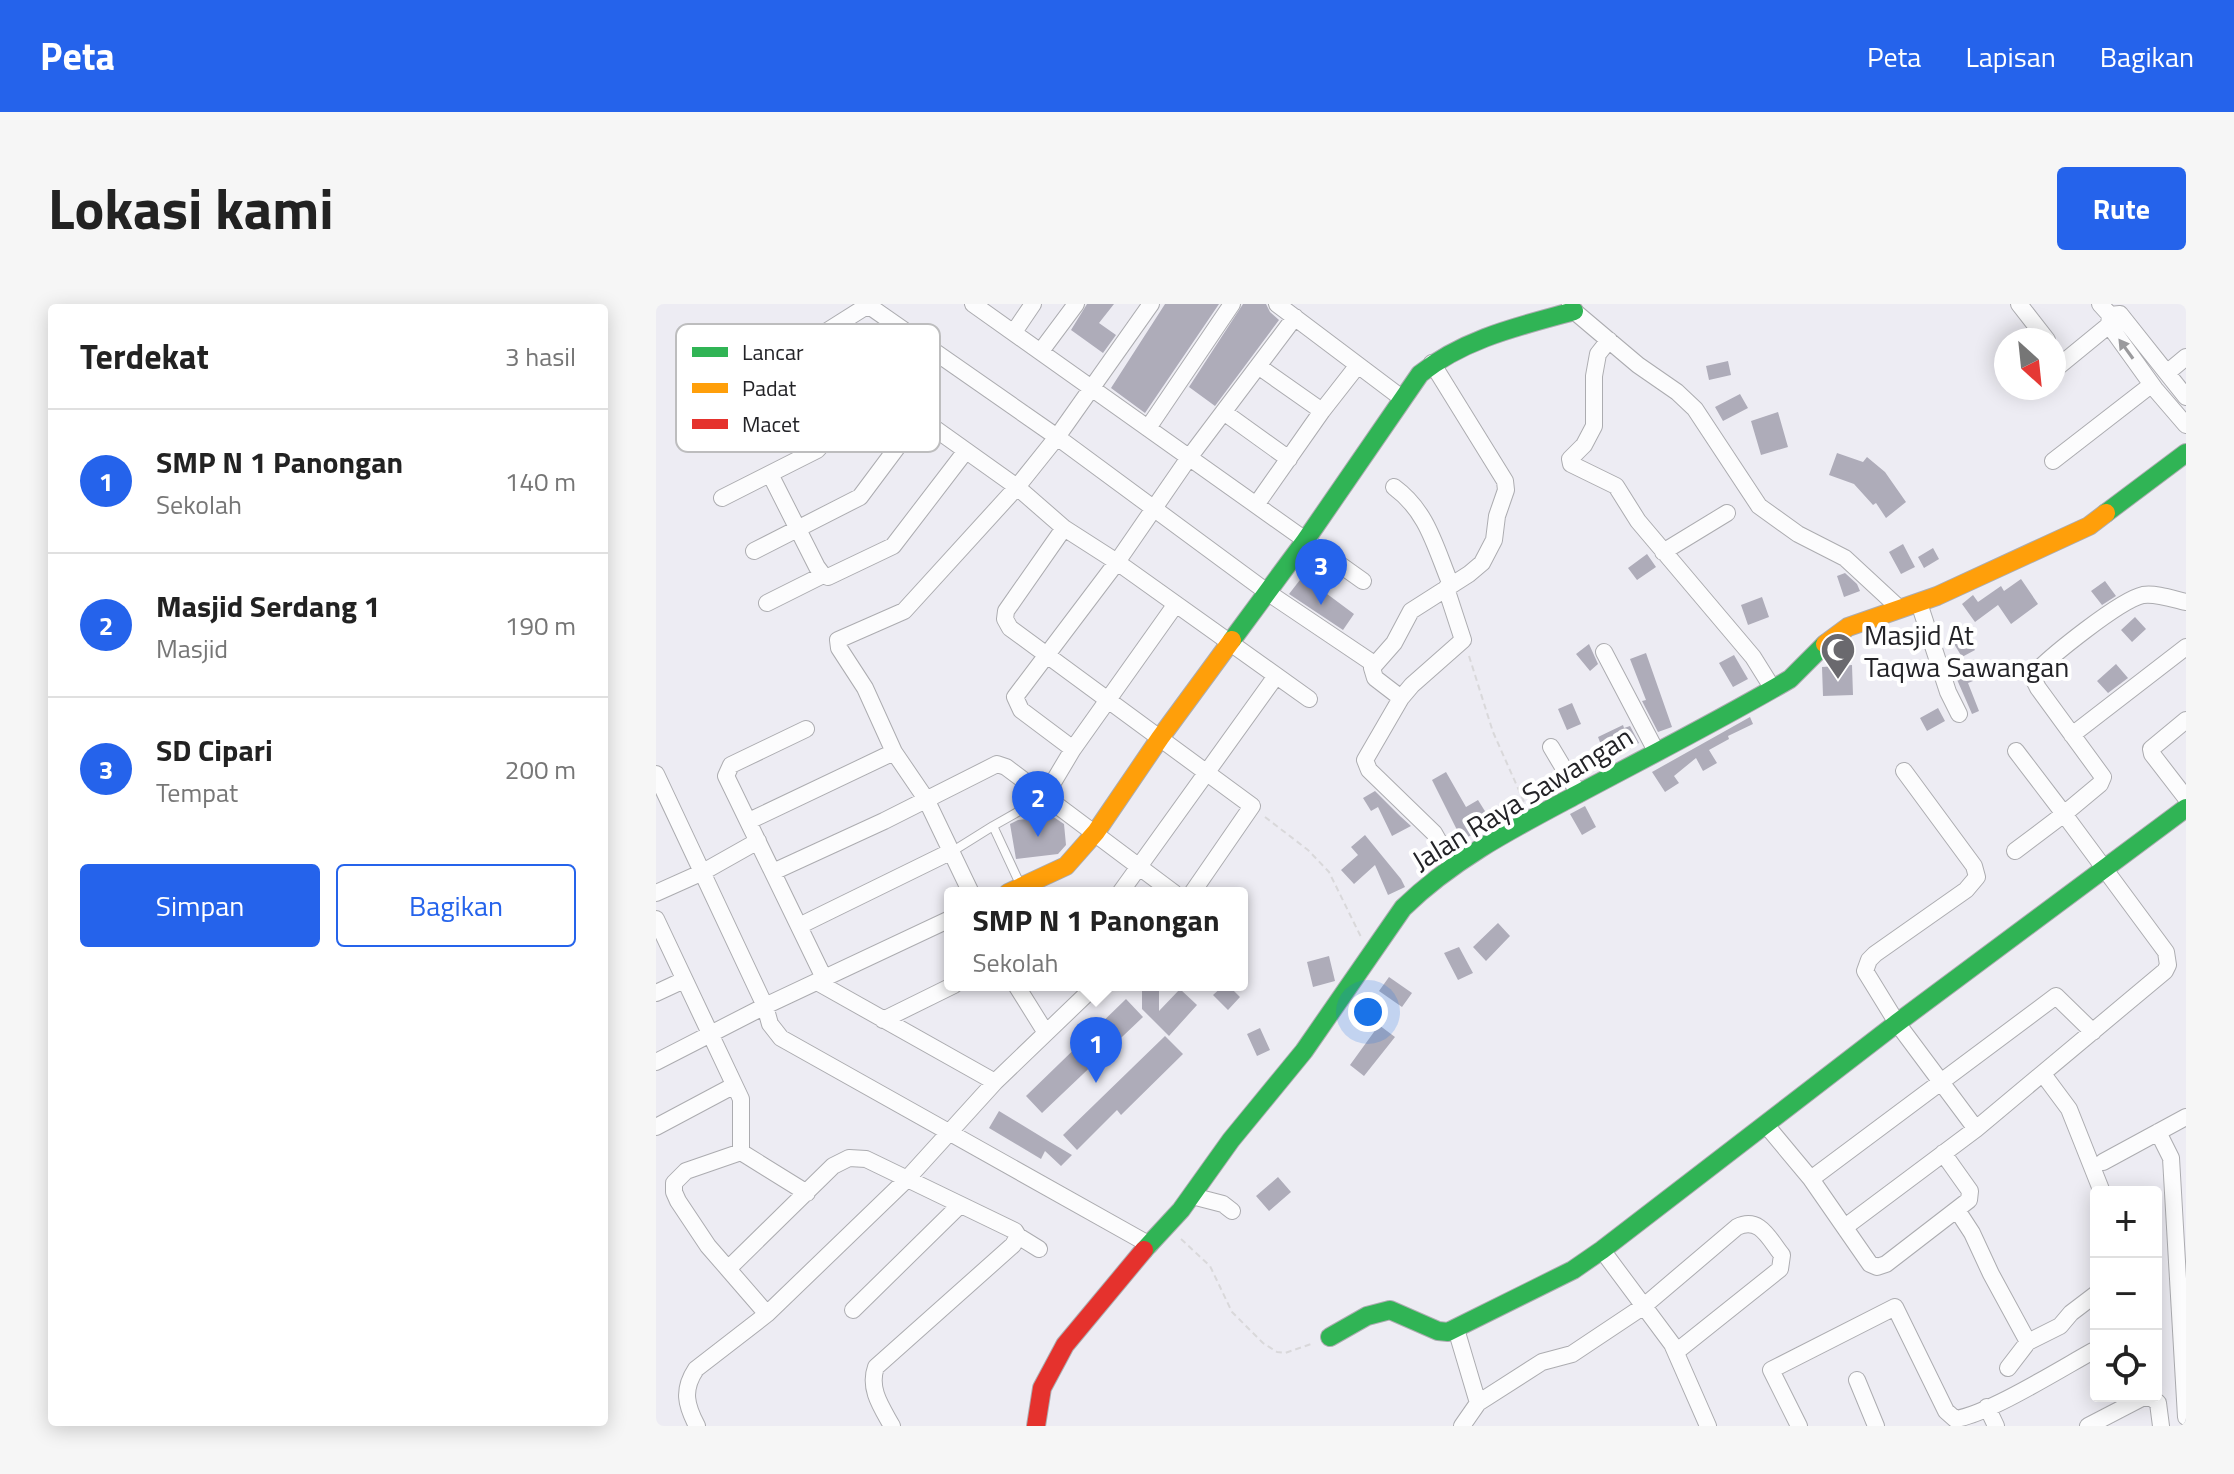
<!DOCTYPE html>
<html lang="id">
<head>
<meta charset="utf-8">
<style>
	body { margin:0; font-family:"Titillium Web",sans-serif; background:#f6f6f6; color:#222 }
	.controls { position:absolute; right:24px; bottom:24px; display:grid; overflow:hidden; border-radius:8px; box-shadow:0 4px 20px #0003 }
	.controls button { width:72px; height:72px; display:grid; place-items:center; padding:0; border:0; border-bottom:2px solid #e0e0e0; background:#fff; color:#222; font:40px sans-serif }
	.compass { position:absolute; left:1338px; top:24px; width:72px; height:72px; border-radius:50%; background:#fff; box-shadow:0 4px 20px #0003; rotate:153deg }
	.you { position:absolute; left:712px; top:708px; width:28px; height:28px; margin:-20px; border:6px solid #fff; border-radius:50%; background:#1a73e8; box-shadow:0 0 0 12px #1a73e833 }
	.badge { display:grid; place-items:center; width:52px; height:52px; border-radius:50%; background:#2563eb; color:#fff; font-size:26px; font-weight:700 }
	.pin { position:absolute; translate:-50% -66px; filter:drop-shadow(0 2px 4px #0008) }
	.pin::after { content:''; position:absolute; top:42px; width:28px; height:24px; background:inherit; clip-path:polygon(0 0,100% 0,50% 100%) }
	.popup { position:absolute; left:288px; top:583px; width:304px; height:104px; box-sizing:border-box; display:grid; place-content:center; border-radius:8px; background:#fff; filter:drop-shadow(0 2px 6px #0005); font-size:26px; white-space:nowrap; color:#767676 }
	.popup b { font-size:30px; color:#222 }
	.popup::after { content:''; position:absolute; left:50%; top:100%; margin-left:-16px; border:16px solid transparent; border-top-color:#fff }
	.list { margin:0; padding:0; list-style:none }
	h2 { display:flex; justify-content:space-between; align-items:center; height:104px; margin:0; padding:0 32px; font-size:34px }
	h2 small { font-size:26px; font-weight:400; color:#767676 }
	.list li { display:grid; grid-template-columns:52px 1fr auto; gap:24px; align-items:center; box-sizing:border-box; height:144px; padding:0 32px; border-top:2px solid #e0e0e0 }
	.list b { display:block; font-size:30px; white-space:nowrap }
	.list p { margin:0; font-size:26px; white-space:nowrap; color:#767676 }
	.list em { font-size:26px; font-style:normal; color:#767676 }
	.actions { display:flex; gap:16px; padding:24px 32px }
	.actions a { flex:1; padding:18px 0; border:2px solid #2563eb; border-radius:8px; text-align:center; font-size:28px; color:#2563eb }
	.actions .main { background:#2563eb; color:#fff }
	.icon { flex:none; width:44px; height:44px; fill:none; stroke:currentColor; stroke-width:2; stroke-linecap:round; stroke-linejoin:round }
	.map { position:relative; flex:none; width:1530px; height:1122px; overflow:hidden; border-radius:8px }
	header { display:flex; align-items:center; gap:48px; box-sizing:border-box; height:112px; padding:0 40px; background:#2563eb; color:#fff }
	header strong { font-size:38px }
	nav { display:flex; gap:44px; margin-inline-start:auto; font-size:28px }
	.intro { display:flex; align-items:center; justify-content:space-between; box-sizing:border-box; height:192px; padding:0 48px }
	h1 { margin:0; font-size:56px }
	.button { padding:20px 36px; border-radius:8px; background:#2563eb; color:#fff; font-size:28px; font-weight:700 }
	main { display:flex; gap:48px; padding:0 48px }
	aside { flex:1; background:#fff; border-radius:8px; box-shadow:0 4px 20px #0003 }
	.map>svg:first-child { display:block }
</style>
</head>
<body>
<header>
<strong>Peta</strong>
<nav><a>Peta</a><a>Lapisan</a><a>Bagikan</a></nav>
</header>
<div class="intro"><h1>Lokasi kami</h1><a class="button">Rute</a></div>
<main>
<aside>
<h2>Terdekat<small>3 hasil</small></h2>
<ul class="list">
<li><span class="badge">1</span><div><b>SMP N 1 Panongan</b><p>Sekolah</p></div><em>140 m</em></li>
<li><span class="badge">2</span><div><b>Masjid Serdang 1</b><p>Masjid</p></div><em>190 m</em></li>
<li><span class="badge">3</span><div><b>SD Cipari</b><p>Tempat</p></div><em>200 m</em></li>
</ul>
<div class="actions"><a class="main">Simpan</a><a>Bagikan</a></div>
</aside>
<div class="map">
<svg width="1530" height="1122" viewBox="0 0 1530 1122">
	<rect width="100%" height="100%" fill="#edecf3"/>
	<path fill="#aeacb9" d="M 431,0 L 458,0 L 443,19 L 460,31 L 447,49 L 415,26 Z
		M 509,0 L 563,0 L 489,109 L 455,84 Z
		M 587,0 L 610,0 L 614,8 L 623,16 L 559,102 L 533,83 Z
		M 1072,57 L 1075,71 L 1053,76 L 1050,62 Z
		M 1084,90 L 1092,104 L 1067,117 L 1059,103 Z
		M 1122,108 L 1132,143 L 1105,151 L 1095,117 Z
		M 1181,149 L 1207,158 L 1211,153 L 1229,168 L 1250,198 L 1230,214 L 1220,199 L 1217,201 L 1198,180 L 1173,171 Z
		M 1247,240 L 1259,263 L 1245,270 L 1233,248 Z
		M 1277,244 L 1283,255 L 1268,264 L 1262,253 Z
		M 991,250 L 1000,263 L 981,276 L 972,264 Z
		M 1189,269 L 1201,280 L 1204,287 L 1188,293 L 1181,272 Z
		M 647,272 L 698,310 L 687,326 L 633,290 Z
		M 1365,275 L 1382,300 L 1355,320 L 1342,301 L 1319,318 L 1306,300 L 1317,291 L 1322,298 L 1345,282 L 1348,287 Z
		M 1449,277 L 1460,292 L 1446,301 L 1435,287 Z
		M 1106,293 L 1113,313 L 1092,321 L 1085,301 Z
		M 1479,313 L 1490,325 L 1476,338 L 1465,326 Z
		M 1305,322 L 1319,346 L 1306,353 L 1292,330 Z
		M 933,340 L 942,360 L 934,367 L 920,350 Z
		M 990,349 L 1016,423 L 1002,428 L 986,397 L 990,396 L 974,355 Z
		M 1078,351 L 1092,375 L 1077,383 L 1063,359 Z
		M 1307,358 L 1317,377 L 1312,379 L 1323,407 L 1316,410 L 1296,364 Z
		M 1460,360 L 1472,374 L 1452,389 L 1441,377 Z
		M 1196,361 L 1197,391 L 1167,392 L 1166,363 Z
		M 916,399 L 925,420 L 911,426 L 902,405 Z
		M 1282,404 L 1289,417 L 1271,427 L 1264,414 Z
		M 1094,413 L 1097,420 L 1072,432 L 1073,435 L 1053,446 L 1061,459 L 1047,467 L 1040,454 L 1018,472 L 1023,479 L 1009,488 L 996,468 Z
		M 967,421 L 968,424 L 974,422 L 983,439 L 966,449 L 964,445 L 949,451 L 942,433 Z
		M 790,468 L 810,503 L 822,496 L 837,520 L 806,536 L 776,476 Z
		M 719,487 L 744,512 L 755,522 L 736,532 L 722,503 L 715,507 L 707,494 Z
		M 929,502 L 940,523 L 926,531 L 914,510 Z
		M 396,512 L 408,520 L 410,541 L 402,550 L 360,555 L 354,520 L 362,516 Z
		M 709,531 L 745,575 L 749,583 L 747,584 L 732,591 L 719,561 L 698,580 L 685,566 L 702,551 L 695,543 Z
		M 842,619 L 854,632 L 830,657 L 817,643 Z
		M 803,643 L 817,669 L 802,676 L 788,649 Z
		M 673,652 L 679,677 L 657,683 L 651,658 Z
		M 733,673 L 756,689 L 746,703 L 723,687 Z
		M 486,681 L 503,681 L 503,707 L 524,685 L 541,701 L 513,732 L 486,705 Z
		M 568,681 L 572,681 L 584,693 L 572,706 L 557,691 Z
		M 470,695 L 487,713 L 386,809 L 370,792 Z
		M 723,721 L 739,733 L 708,772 L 694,761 Z
		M 604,724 L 614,746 L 601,752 L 591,730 Z
		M 509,732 L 527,750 L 465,811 L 461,806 L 421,846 L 407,831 Z
		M 343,807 L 394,838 L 416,851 L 405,862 L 389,847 L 385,855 L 333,824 Z
		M 622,873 L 635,888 L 613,907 L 600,892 Z"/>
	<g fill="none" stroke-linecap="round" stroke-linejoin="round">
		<defs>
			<path id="lane" d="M 297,547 L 337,522
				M 364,580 L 337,522 L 388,493"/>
			<path id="street" d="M 214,0 L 168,29 L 163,35 L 166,44 L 361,183 L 408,224 L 461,258 L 359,393 L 365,406 L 417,445
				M 317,0 L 707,277
				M 621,0 L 747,95
				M 914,0 L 918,7 L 982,61 L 1021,88 L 1039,105 L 1103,202 L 1142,230 L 1189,254 L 1243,304
				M 1363,0 L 1391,36
				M 1444,0 L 1454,11 L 1464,10 L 1530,93
				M 211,4 L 216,4 L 401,133 L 611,288 L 718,360
				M 1454,11 L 1453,21 L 1499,85 L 1530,121
				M 639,13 L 532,155 L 461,258 L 653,395
				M 358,28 L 377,0
				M 953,36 L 942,50 L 938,72 L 938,122 L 928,141 L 914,155 L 915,160 L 960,182 L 982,217 L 1097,353 L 1117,385
				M 385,47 L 420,0
				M 776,59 L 849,177 L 850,186 L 841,212 L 838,236 L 826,259 L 813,270 L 755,307 L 738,339 L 716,364 L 719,374 L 745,394 L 709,456 L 713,466 L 778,529 L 797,562
				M 602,62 L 666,107
				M 1398,66 L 1453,21
				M 1512,68 L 1530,53
				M 569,109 L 633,155
				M 492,124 L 576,0
				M 1397,157 L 1495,81
				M 114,170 L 161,263 L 167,271 L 172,273 L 237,242 L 309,148
				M 738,183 C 772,208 779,243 795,281
				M 66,194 L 161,146 L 173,133 L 212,74
				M 600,201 L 666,107 L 702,61
				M 408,224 L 350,307 L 349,315 L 354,324 L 596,502 L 536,589
				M 98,247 L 204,193 L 263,114
				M 1007,248 L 1071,209
				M 111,299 L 167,271
				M 1263,299 L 1292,388 L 1303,410
				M 948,348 L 1000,447
				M 745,394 L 756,381 L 807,336 L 790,284
				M 1530,416 L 1495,445 L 1496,450 L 1530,494
				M 150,425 L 75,461 L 70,472 L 168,674
				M 1416,431 L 1530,343
				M 895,443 L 923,490
				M 1248,467 L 1318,562 L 1321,573 L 1310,586 L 1219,650 L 1213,656 L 1209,667 L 1241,719 L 1320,825
				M 0,470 L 109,702 L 114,720 L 125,734 L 494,941
				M 389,492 L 417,445 L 520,300
				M 93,517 L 238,448
				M 1359,547 L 1408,510 L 1360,447
				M 117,568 L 228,517 L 341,460 L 350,463 L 518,589
				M 0,589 L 47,568 L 102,537
				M 315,589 L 270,495 L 238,448 L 209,384 L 183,344 L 182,336 L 248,307 L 361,183 L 401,133 L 495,0
				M 464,589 L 620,372
				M 0,615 L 85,795 L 85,848
				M 143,622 L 296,547
				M 161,678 L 339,778
				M 360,681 L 390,729
				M 0,689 L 28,676
				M 227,716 L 298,681
				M 0,758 L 109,702 L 294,615
				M 1387,770 L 1413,805 L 1446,888
				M 1110,821 L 1155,875 L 1400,692 L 1437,728
				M 0,823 L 77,782
				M 1502,828 L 1515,854 L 1530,1113
				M 1447,858 L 1530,813
				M 1155,875 L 1214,960 L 1221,963 L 1230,960 L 1313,896 L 1314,887 L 1287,849
				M 536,892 L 567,900 L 576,907
				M 1301,906 L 1316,929 L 1335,970 L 1372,1038
				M 1189,923 L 1320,825 L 1509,667 L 1512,661 L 1510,648 L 1408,510 L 1444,480 L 1447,473 L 1382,384 L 1376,372 C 1393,353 1464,296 1487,291 C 1500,289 1517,295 1530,298
				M 362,932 L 383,945
				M 946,946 L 1016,1040 L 1052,1122
				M 72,965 L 52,942 L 22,897 L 18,888 L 18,879 L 30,867 L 85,848 L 151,889
				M 197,1006 L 304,901
				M 111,1010 L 72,965 L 177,862 L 193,854 L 210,855 L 359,927 L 362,932 L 357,941 L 220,1063 C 212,1085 226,1104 236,1122
				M 800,1025 L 822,1099 L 806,1122
				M 1352,1064 L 1372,1038 L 1404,1022 L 1415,1009 L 1440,990
				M 1201,1076 L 1220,1122
				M 822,1099 L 886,1058 L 916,1050 L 988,1002 L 1081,923 C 1104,912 1113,935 1126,951 L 1124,965 L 1020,1048
				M 1331,1103 L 1340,1122
				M 41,1122 C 30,1101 26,1086 40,1065 L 111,1010 L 250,876 L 339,778 L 440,681
				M 1143,1122 L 1115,1066 L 1239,1003 L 1290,1107 L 1299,1115 C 1331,1111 1406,1064 1437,1047
				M 1432,1122 L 1486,1094 L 1496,1094 L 1502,1099 L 1505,1122"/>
			<path id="fast" d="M 1450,209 L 1530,149
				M 576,336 L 649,237 L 764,70 C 809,34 864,22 918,7
				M 488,946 L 525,906 L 575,836 L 648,747 L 747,604 C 797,555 858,524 920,491 C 991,453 1064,416 1134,375 L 1169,340
				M 674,1033 L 711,1012 L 734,1006 L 782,1027 L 792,1028 L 917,966 L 946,946 L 1241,719 L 1530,504"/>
			<path id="slow" d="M 1169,340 L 1192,323 L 1281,292 L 1433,222 L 1450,209
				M 352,589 L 410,562 L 440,528 L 504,434 L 576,336"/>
			<path id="jam" d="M 380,1122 L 386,1084 L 409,1041 L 488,946"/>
		</defs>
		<use href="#lane" stroke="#acacb0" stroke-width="10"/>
		<use href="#street" stroke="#acacb0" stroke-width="18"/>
		<use href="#fast" stroke="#acacb0" stroke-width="20"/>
		<use href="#slow" stroke="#acacb0" stroke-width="20"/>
		<use href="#jam" stroke="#acacb0" stroke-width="20"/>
		<path stroke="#d9d8da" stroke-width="2" stroke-dasharray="6 4" stroke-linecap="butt" d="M 813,352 L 837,428 L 869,500
			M 609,513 L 652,546 L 673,568 L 705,633
			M 525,935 L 554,962 L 576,1008 L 607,1039 L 621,1048 L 629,1049 L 658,1039"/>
		<use href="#lane" stroke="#fcfcfd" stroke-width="8"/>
		<use href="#street" stroke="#fcfcfd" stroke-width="16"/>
		<use href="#fast" stroke="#30b455" stroke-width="18"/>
		<use href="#slow" stroke="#ff9f0a" stroke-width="18"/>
		<use href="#jam" stroke="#e5322d" stroke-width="18"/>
	</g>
	<defs><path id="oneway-solid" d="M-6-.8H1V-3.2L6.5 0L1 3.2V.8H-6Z" transform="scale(2)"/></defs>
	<use fill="#9a9a9d" href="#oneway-solid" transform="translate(1470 45) rotate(-126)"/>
	<defs>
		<symbol id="mosque-pin" viewBox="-11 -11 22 30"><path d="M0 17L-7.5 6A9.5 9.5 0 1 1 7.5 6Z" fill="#6a696e" stroke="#fff"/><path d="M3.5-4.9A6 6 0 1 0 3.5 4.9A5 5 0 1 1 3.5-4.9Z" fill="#fff"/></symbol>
	</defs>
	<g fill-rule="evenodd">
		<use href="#mosque-pin" x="1162" y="326" width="40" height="54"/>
	</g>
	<g text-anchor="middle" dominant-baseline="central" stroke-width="8" stroke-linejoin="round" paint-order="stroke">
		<g font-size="28" fill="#232327" stroke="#fff" text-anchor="start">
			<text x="1208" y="330">Masjid At<tspan x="1208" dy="32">Taqwa Sawangan</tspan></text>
		</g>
		<g font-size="28" fill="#232327" stroke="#fff">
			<text transform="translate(866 494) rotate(-31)">Jalan Raya Sawangan</text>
		</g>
	</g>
	<rect x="20" y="20" width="264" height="128" rx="12" fill="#fff" stroke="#bdbdbe" stroke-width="2"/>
	<rect x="36" y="43" width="36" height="10" fill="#30b455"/>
	<rect x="36" y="79" width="36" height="10" fill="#ff9f0a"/>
	<rect x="36" y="115" width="36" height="10" fill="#e5322d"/>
	<g font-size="22" fill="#232327">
		<text x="86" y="56">Lancar</text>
		<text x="86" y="92">Padat</text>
		<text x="86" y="128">Macet</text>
	</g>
</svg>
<div class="controls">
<button>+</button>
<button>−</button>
<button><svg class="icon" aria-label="locate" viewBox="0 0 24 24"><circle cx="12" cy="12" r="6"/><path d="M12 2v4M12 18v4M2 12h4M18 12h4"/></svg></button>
</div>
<svg class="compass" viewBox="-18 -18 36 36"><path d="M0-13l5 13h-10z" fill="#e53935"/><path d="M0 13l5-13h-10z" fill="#767676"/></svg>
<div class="you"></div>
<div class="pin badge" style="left:440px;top:779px">1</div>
<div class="popup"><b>SMP N 1 Panongan</b>Sekolah</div>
<div class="pin badge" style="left:382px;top:533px">2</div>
<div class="pin badge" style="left:665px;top:301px">3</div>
</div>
</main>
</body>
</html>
